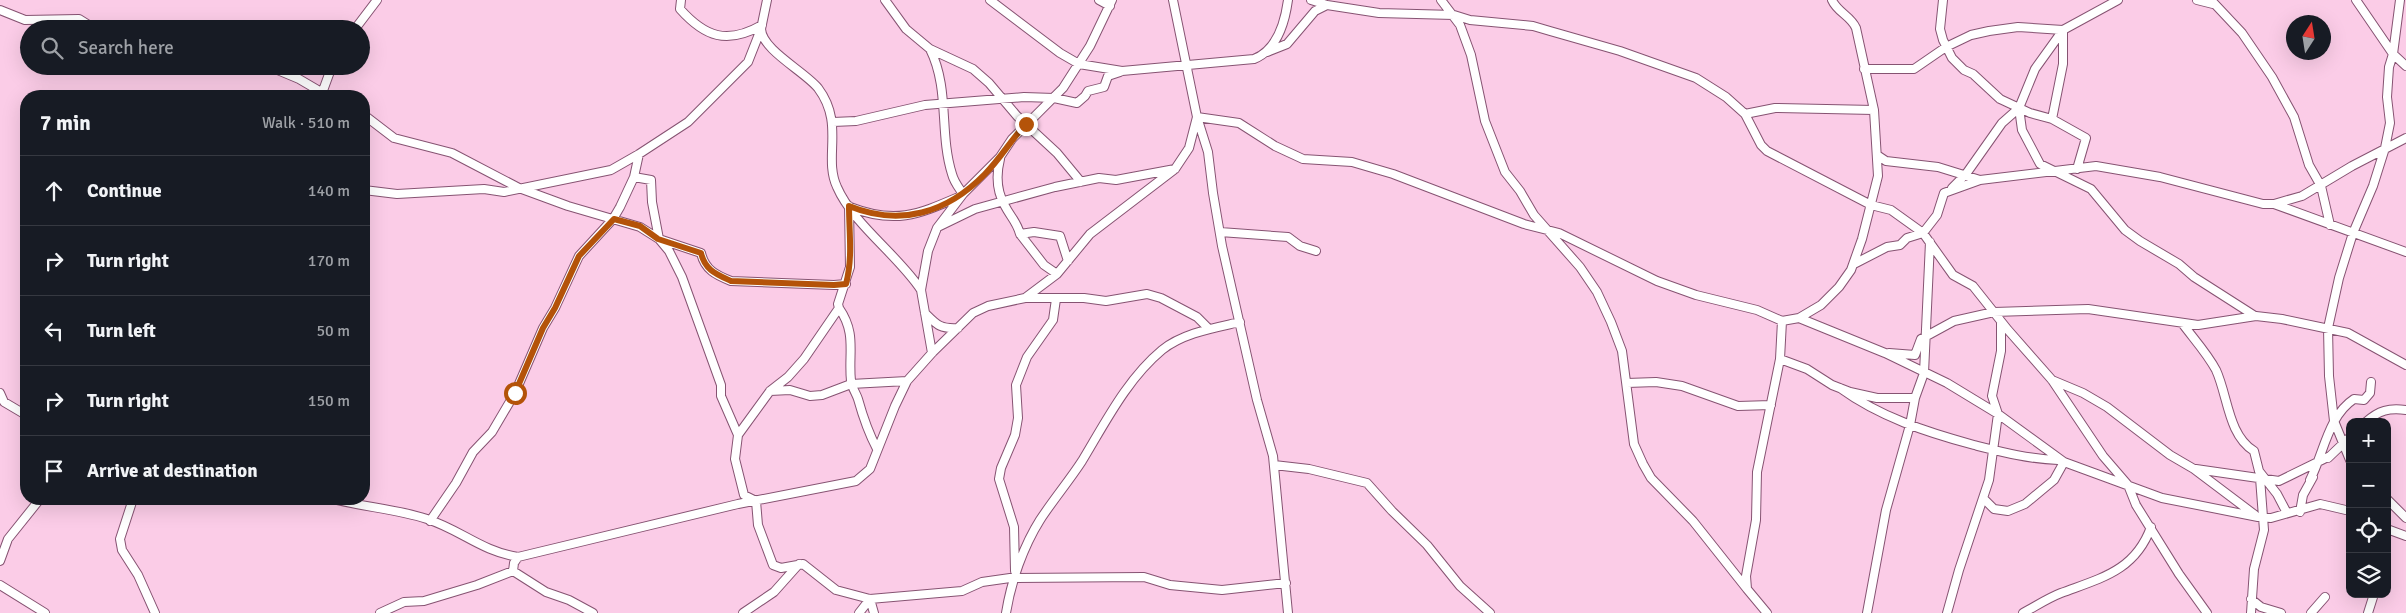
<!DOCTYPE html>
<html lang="en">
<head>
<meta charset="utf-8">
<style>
	body { margin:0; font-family:Signika,sans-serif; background:#20242c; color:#f1f3f6 }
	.controls { position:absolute; right:15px; bottom:15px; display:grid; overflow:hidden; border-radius:10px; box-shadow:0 5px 20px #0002 }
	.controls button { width:45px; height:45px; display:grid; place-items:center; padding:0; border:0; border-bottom:1px solid #363941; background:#171b24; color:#f1f3f6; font:25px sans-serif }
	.compass { position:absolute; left:2286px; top:15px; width:45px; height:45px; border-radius:50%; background:#171b24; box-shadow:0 5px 20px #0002; rotate:12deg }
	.stop { position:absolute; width:15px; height:15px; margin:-11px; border:4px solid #b45309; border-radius:50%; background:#fff }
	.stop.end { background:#b45309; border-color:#fff; box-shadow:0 1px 5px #0008 }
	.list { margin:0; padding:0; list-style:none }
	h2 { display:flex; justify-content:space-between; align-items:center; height:65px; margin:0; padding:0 20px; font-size:21px }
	h2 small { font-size:16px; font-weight:400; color:#9ea1a6 }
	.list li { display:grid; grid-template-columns:32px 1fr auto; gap:15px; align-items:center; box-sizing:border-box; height:70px; padding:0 20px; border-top:1px solid #363941 }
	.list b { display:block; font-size:19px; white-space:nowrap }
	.list em { font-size:16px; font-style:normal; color:#9ea1a6 }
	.icon { flex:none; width:28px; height:28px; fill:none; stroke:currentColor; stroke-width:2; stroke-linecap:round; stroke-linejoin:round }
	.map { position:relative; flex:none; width:2406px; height:613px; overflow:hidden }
	.search { position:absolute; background:#171b24; box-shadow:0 5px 20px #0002; left:20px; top:20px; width:350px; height:55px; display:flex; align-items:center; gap:12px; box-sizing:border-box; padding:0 18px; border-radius:28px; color:#9ea1a6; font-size:19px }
	.panel { position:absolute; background:#171b24; box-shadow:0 5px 20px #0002; left:20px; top:90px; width:350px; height:415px; border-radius:20px }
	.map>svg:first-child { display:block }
</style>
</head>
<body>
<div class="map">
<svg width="2406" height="613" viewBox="0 0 2406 613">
	<rect width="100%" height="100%" fill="#fbcce7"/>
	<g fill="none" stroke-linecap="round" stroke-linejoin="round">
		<defs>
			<path id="street" d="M 681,0 L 680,9 C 705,37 727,45 762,25
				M 885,0 L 906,29 L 930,49 L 973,69 L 989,83 L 1017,116 L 1057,153 L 1081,182
				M 990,0 L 1060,53 L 1079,64 L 1122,71 L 1254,59 C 1277,50 1285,22 1288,0
				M 1099,0 L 1110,6
				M 1173,0 L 1197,117 L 1208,152 L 1213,193 L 1222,246 L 1257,400 L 1273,456 L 1288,613
				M 1311,0 L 1327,5
				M 1441,0 L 1460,25 L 1471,55 L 1485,121 L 1505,172 L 1520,191 L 1534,215 L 1580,267 L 1597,292 L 1611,322 L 1622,351 L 1634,444 L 1643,464 L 1651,478 L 1693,521 L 1747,589
				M 1943,0 L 1940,29 L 1943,40 L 1952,58 L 1964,70 L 1973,74 L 2000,99 L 2030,113 L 2052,119 L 2086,138 L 2077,169
				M 2197,0 L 2213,4
				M 2211,0 L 2242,33 L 2272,77 L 2294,117 L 2309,165 L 2321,186 L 2330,225
				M 2356,0 L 2393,54 L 2406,66
				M 0,10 L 25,20 L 79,19 L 95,29
				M 355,29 L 377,0
				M 761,29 C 762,50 804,71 818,88 C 845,124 823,157 837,187 C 853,224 899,256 921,290
				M 930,49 C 950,89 939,133 952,174 C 954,182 959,188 963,194
				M 1267,52 L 1287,44 L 1315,11 L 1327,5 L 1379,13 L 1454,15 L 1470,20 L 1533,26 L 1550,31 L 1620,51 L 1696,78 L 1726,97 L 1745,114 L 1761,145 L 1767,151 L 1871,205 L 1891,210 L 1923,233 L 1953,275 L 1973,286 L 2008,330 L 2052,380 L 2103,456 L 2128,485 L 2136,505 L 2179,574 L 2207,613
				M 268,66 L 299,79 L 328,96
				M 1864,69 L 1914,69 L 1946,47 L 1971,35 L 1989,31 L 2018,27 L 2063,30
				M 321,96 L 332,66
				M 2019,108 L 2022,130 L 2040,164 L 2091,189 L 2125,230 L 2140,241 L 2179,264 L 2194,277 L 2255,316
				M 1745,114 L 1775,108 L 1874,110
				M 364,115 L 394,138 L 452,153 L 519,188 L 568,206 L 640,227 L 659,239 L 701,253 C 705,270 716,275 731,281 L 834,285 L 846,284
				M 2052,119 L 2063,64 L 2063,30
				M 833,122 L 856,121 L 925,105 L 1024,97 L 1054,98 L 1077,103 L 1085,96 L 1088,91 L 1104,87 L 1108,76 L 1120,72
				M 1877,155 L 1886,161 L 1938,167 L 1980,180
				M 1000,159 C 996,175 997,192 1005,206 C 1010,216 1017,222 1020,234 L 1034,232 L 1060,236 L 1068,261
				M 634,177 L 651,180 L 652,202 L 659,239 L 669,251 L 682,277 L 721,385 L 721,396 L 738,435
				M 1952,188 L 1966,174 L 2002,123 L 2019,108 L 2035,69 L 2063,30 L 2118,0
				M 364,190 L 397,194 L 484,189 L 504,192 L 611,170 L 639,154
				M 2274,204 L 2302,196 L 2352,166 L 2406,138
				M 849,206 L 850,267 L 838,304 L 839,308 L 804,359 L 788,377 L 770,391 L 738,435 L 735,459 L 744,495 L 756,501 L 758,525 L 773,565 L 781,568 L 803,564 L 836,590 L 870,599 L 962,591 L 982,582 L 1010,578 L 1144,577 L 1170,585 L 1222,590 L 1286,583
				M 850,207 C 896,225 919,214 961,196
				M 940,226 L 975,209 L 1055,187 L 1099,178 L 1116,180 L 1175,169
				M 1220,232 L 1288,237 L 1300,246 L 1316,251
				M 1020,234 L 1044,265 L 1057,274
				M 1854,264 L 1887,247 L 1900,245 L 1907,238 L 1923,233 L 1937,215 L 1944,193 L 1980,180 L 2096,166 L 2160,177 L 2263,204 L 2274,204 L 2406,252
				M 1025,298 L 1084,298 L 1106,301 L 1147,294 L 1161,298 L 1197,317 L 1209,329
				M 839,308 C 857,334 848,353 851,381 C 852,388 856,393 858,399 C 863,417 868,432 877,449
				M 925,313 C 937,325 940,329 958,328
				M 1799,318 L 1885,353 L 1947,383 L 1998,414 L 2064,462 L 2162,498 L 2258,517 L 2271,518 L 2320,504 L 2350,511
				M 2182,323 C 2193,338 2207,353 2216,370 C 2228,396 2228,435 2254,451 L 2259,471 L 2277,494 L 2287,513
				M 932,353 L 921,290 L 928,251 L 937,228 L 963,194 L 1000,157 L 1012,139 L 1063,88 L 1090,46 L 1112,0
				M 1889,353 L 1915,355 L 1921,339 L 1954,321 L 1994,312 L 2088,309 L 2198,325 L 2256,316 L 2282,319 L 2348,333 L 2406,365
				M 1780,359 L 1807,369 L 1832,385 L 1850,392 L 1877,398 L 1915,398
				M 2052,380 L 2083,393 L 2107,407 L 2170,455 L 2194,469 L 2255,515
				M 1627,383 L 1656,382 L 1682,386 L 1738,406 L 1771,405
				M 1840,388 C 1880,417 1926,432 1974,445 C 2002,452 2029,459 2058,460
				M 770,391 L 790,390 L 810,396 L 822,395 L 851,384 L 907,381
				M 0,393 L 4,402 L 26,415
				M 2366,422 C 2379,410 2389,408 2406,410
				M 2328,458 L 2350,437
				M 2350,460 L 2334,421 L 2329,376 L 2328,328 L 2339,278 L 2353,233 L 2373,186 L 2385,148 L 2390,123 L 2387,97 L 2389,67 L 2393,54 L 2400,0
				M 1274,465 L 1309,469 L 1367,483 L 1392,511 L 1427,545 L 1460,586 L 1490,613
				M 2196,469 L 2279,481 L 2330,456
				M 2310,480 C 2324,453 2328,416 2354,399 L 2364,400 L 2370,393 L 2371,382
				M 133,499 L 120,539 L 122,550 L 138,575 L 155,613
				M 333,499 C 363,507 397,509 427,519 C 461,530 481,551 518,557 L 738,504 L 856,481 L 870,469 L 895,406 L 907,381 L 932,353 L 973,313 L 988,306 L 1025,298 L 1057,274 L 1090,234 L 1175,169 L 1189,148 L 1197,117 L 1239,123 L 1275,146 L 1303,159 L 1352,162 L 1393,174 L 1524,224 L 1559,233 L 1657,281 L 1696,295 L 1757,310 L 1782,321 L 1799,318 L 1821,305 L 1839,287 L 1851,270 L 1862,239 L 1878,176 L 1874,110 L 1856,28 C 1851,16 1837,12 1832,0
				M 1984,499 L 1994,509 L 2008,511 L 2025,504 L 2054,480 L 2064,462
				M 2387,499 L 2406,518
				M 2300,512 L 2303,495 L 2313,477
				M 430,521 L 456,483 L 473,452 L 492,432 L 515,393 L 543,328 L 555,308 L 579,256 L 613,219 L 620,207 L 634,177 L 639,154 L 688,122 L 748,62 L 761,29 L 767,0
				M 2387,529 L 2406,536
				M 518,557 L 514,563 L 513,571 L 546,592 L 569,600 L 593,613
				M 0,561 L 8,539 L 40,499
				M 1015,571 L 1014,527 L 999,479 L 1001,468 L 1015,435 L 1018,418 L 1016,385 L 1027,357 L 1053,320 L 1056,299
				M 0,585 L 45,613
				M 870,599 L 874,613
				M 2251,599 L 2261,607 L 2281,613
				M 380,613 L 404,602 L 424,601 L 477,585 L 513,571
				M 743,613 L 774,592 L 799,564
				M 859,613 L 870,599
				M 1006,613 C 1011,582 1023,547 1040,520 C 1053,500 1069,481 1082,461 C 1105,423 1127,379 1162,350 C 1183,333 1214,328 1240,322
				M 1767,613 L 1747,589 L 1746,576 L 1756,520 L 1757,472 L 1780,359 L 1782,321
				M 1867,613 L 1886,510 L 1910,425 L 1915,398 L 1924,373 L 1930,242
				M 1947,613 L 1959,570 L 1989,480 L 1998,414 L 1992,396 L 2001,351 L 2001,322
				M 2023,613 C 2036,606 2048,598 2061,593 C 2101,578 2135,571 2151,527
				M 2251,613 L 2254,569 L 2264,530 L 2260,478
				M 2311,613 L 2325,597
				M 2368,613 L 2374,594"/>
		</defs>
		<use href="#street" stroke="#865372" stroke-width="10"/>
		<use href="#street" stroke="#fff" stroke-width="8"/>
	</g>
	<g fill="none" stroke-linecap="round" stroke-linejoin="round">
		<path stroke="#b45309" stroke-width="6" d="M 515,393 L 543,328 L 555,308 L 579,256 L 614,219 L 640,226 L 658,239 L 701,253 C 705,270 716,274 731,281 L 834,285 L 846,284 C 853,257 849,233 849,206 C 900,227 947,213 985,174 C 1000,159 1011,140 1026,124"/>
	</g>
</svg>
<div class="controls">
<button>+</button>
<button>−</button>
<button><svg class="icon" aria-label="locate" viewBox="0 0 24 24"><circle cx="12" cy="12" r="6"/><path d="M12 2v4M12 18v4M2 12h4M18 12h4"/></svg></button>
<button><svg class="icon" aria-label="layers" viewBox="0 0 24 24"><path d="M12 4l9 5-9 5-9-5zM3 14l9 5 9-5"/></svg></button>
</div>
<svg class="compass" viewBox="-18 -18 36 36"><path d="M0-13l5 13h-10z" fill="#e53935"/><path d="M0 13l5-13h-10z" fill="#9ea1a6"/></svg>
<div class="stop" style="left:515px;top:393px"></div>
<div class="stop end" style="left:1026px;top:124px"></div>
<div class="search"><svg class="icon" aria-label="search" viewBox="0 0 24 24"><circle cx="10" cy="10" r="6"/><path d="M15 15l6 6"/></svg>Search here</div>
<section class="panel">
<h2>7 min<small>Walk · 510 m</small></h2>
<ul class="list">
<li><svg class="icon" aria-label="ahead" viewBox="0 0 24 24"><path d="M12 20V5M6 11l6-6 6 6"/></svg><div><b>Continue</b></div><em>140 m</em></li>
<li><svg class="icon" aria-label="right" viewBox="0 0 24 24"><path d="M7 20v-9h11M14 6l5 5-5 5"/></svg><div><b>Turn right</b></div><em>170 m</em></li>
<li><svg class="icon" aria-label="left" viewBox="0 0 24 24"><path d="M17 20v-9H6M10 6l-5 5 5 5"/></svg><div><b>Turn left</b></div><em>50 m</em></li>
<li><svg class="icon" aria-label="right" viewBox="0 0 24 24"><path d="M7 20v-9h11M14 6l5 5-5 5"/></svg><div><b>Turn right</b></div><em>150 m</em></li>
<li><svg class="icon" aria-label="arrive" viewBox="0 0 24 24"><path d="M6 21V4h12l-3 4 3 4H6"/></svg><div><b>Arrive at destination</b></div></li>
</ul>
</section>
</div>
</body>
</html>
